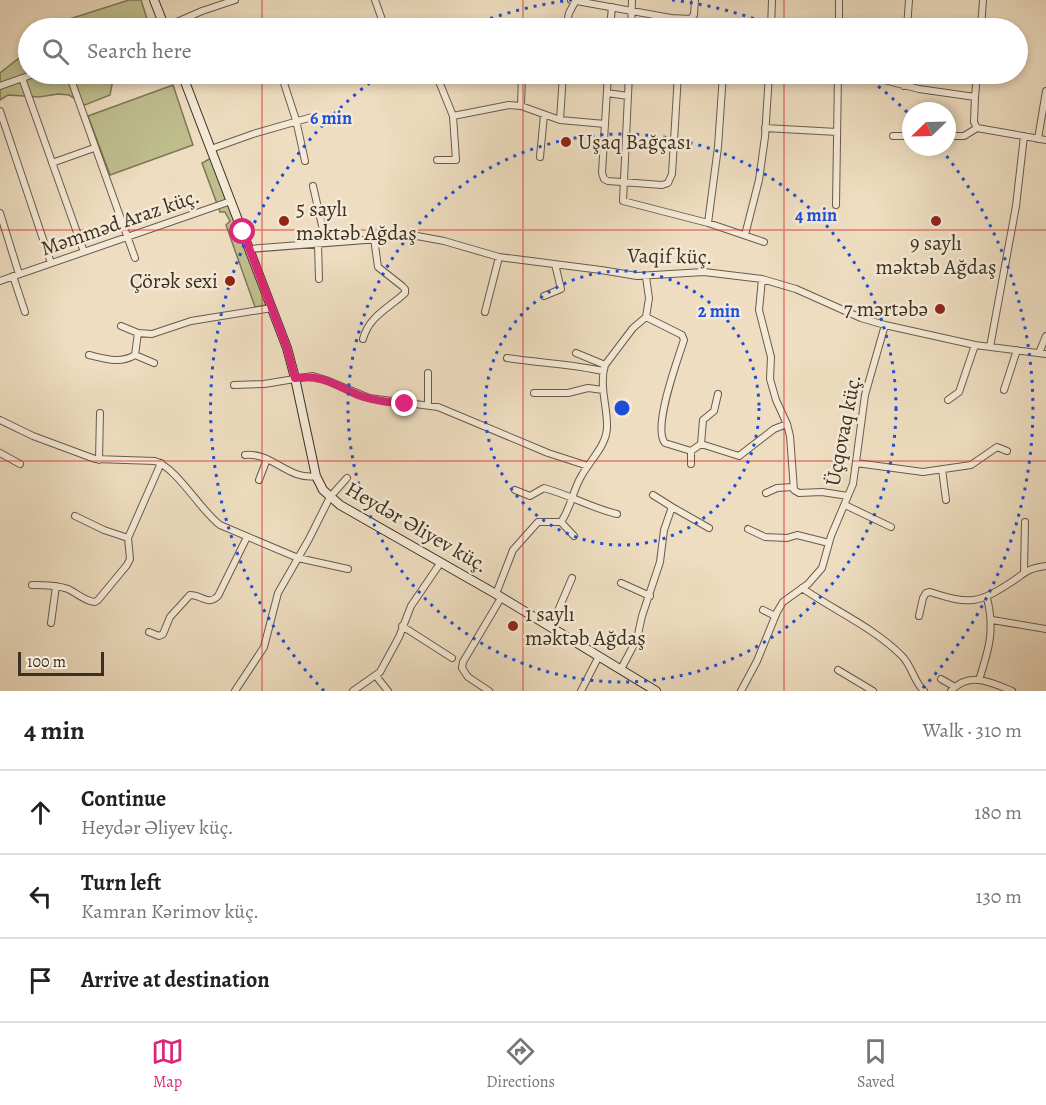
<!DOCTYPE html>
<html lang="en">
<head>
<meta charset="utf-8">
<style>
	body { margin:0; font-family:Alegreya,serif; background:#f2f2f2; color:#222 }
	.compass { position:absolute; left:902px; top:102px; width:54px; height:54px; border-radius:50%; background:#fff; box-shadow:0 3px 9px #0003; rotate:247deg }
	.scale { position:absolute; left:18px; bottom:15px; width:86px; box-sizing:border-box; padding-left:6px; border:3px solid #3c3022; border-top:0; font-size:16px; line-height:21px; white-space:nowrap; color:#3c3022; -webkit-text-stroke:4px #f4e9d6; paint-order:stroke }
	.stop { position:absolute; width:18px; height:18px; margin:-14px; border:4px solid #db2777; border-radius:50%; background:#fff }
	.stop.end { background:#db2777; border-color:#fff; box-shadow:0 2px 6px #0008 }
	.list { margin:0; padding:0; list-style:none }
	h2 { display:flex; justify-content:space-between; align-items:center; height:78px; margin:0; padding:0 24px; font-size:26px }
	h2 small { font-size:20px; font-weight:400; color:#767676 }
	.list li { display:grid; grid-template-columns:39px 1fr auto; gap:18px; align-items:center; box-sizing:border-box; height:84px; padding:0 24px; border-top:2px solid #e0e0e0 }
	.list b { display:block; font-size:22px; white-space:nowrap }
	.list p { margin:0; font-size:20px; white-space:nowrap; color:#767676 }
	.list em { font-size:20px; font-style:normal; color:#767676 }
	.icon { flex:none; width:33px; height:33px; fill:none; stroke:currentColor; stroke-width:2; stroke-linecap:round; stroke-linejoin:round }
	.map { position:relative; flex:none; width:1046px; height:691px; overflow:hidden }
	.search { position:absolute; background:#fff; box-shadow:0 3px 9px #0003; left:18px; right:18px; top:18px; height:66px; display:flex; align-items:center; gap:15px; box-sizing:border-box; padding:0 21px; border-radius:33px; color:#767676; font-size:22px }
	.sheet { height:330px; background:#fff }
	nav { display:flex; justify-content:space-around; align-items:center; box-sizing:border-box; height:84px; border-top:2px solid #e0e0e0; background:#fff; font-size:16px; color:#767676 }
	nav a { display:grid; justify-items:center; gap:3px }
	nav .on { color:#db2777 }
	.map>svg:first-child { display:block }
</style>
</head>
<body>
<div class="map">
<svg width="1046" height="691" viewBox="0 0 1046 691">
	<rect width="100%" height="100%" fill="#eeddc0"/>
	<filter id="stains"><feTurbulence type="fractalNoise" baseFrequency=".00333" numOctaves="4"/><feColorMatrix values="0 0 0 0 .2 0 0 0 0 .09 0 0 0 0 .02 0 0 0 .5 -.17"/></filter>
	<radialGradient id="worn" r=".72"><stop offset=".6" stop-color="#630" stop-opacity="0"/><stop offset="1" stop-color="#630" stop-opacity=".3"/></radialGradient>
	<path fill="#bfbf8e" stroke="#7e7858" stroke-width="1.5" d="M 129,0 L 141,0 L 150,28 L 90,28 L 89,26 L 81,28 L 62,28 L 60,22 Z
		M 28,54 L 28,74 L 114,74 L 110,95 L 85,105 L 69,95 L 58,94 L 39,97 L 8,95 L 0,100 L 0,73 L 23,55 Z
		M 173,85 L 193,145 L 110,175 L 88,116 Z
		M 211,158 L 267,305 L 255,307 L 226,225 L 230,221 L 225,212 L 220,212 L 202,163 Z"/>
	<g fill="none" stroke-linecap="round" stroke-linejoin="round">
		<defs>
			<path id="street" d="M 375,0 L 385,28
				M 571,0 L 671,18 L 674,28
				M 671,18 L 690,19 L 694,15 L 695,0
				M 163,28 L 202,11 L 235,0
				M 566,28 L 569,13 L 575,2
				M 610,28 L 612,7
				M 631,28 L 632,0
				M 771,28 L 772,0
				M 839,28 L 839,0
				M 907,28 L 909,0
				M 981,28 L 983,0
				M 69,74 L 135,258
				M 281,74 L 296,120 L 305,161
				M 436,74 L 453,116 L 509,105 L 521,106 L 560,120 L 605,124
				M 608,74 L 602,173 L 604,179 L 608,181 L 662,185 L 668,183 L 672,174 L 678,74
				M 629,74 L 623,201 L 708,223 L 764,242
				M 861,74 L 919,89 L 975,97 L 974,122 L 977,128 L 1046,140
				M 22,78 L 84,252
				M 0,86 L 34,74
				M 904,86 L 905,74
				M 607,93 L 628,96
				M 975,97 L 977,74
				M 521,106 L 522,74
				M 0,111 L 51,263
				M 560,120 L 563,74
				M 765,128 L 837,132
				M 893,136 L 911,136
				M 947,136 L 964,136 L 977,128
				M 1038,139 L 1046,91
				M 211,149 L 253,134 L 312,117
				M 540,157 L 544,115
				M 437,160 L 456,160 L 453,116
				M 52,163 L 94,148
				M 313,186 L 326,243
				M 836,205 L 838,74
				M 0,213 L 19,274
				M 708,223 L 718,147 L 723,74
				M 745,235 L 759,180 L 765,137 L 769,74
				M 318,244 L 319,279
				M 249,249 L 417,236 L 444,241 L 499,257 L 601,270 L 637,276 L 704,272 L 762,279 L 796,289 L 861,318 L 885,325 L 975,345 L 1046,354
				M 13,276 L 25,312
				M 762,279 L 759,310 L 771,357 L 770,379 L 776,400 L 787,424
				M 0,281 L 231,201
				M 544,296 L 561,289 L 555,264
				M 485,312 L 499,257
				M 646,317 L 682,335 L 684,340 C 678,359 652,428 665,443 L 691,451 L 701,444 L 739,456 L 774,429 L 787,424 L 790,436 L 794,490 L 799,493 L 822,492 L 848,496
				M 121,326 L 138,333 L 152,334 L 191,321 L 272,308
				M 363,339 C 369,316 389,308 405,293 L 405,289 L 402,286 L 378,267 L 374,238
				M 990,347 L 1016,206 L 1024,136
				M 576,353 L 605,365
				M 1039,353 L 1046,336
				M 89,355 C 106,359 120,364 135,355 L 138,333
				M 135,355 L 154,363
				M 507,358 C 539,363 572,364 603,371
				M 234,385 L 264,384 L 313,376 L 326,380 L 369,398 L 438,407 L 548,453 L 588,466
				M 1004,390 L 1017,350
				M 534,393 L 568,393 L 588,388 L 603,390
				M 948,400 L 959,392 L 975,345
				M 428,405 L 428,373
				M 0,420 L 33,436 L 95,459 L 155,461 C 177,468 200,510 220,525 L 298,558 L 348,569
				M 701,444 L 703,420 L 714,411 L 718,394
				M 0,453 L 20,464
				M 245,455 C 272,452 289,481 316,476
				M 99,460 L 100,413
				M 856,463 L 923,472 L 971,465 L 997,447 L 1007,451
				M 691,464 L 691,451
				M 942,469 L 946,500
				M 259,480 L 267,459
				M 515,490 L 530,496 L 544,488 C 570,495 591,508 617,514
				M 766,493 L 777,488 L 793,487
				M 653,495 L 672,507
				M 845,505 L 891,527
				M 75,516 L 104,530 L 128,538
				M 561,522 L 574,536
				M 748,529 L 765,537 L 787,538 L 797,535 L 829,543
				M 1024,572 L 1025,522
				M 621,583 L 650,596
				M 32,585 C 43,585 57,585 68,589 C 77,593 84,601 95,602 L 98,600 L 127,565 L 130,559 L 128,538 L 161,463
				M 802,588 C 835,611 873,627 902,656 C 912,666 914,682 924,691
				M 496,594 L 513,550 L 538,522 L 561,522 C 571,508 573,489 582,475 C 591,459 608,444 607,425 C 607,405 599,385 605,365 L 633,328 L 646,317 L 649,298 L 646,277
				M 763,610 L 775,616
				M 919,616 L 923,598 L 926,593 L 930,592 C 970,605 978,604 1013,581 C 1026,572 1029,568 1046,566
				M 992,620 L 1046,629
				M 51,623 L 56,586
				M 402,626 L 452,658
				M 551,627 L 572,578
				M 149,632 L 159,636 L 163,634 L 170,617 L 190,595 C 202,595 208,606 218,596 L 247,537
				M 621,669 L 637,639 L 642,616 L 660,562 L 664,530 L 672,507 L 709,528
				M 838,670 L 873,691
				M 376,676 L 388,691
				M 941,679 L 955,687
				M 979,680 C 989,649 995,630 987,598
				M 235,691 L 264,647 L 278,593 L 309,539 L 330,497 L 347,478
				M 353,691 L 380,672 L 399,637 L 411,606 L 441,562
				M 489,691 L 468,677 L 462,668 L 463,662 L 501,598
				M 581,691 L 599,656
				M 741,691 L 757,661 L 777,612 L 783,602 L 808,584 L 822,568 L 831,536 L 853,484 L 865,395 L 885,325
				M 951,691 C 969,671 991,682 1012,691"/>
			<path id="secondary" d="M 154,0 L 165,28
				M 182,74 L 287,348 L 295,378 L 316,476 L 323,490 L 340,505 L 496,594 L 656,691"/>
		</defs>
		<use href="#street" stroke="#685b4a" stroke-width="8"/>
		<use href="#secondary" stroke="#3c3022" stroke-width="10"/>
		<use href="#street" stroke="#f4e9d6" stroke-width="6"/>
		<use href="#secondary" stroke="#f4e9d6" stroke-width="8"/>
	</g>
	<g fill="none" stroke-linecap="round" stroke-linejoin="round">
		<path stroke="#db2777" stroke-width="8" d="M 243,232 L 287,348 L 295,378 C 322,374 335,385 358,395 C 373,401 389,402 405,404"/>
	</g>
	<path fill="none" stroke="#d62828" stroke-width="1.5" stroke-opacity="0.55" d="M 262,0 L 262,28M 523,0 L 523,28M 784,0 L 784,28M 262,74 L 262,691M 523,74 L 523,691M 784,74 L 784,691M 0,230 L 1046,230M 0,461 L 1046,461"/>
	<g fill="none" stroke="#1d4ed8" stroke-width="3" stroke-dasharray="3 6">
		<circle cx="622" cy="408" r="137"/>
		<circle cx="622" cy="408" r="274"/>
		<path d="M324 691A411 411 0 0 1 380 75M465 28A411 411 0 0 1 572 0M672 0A411 411 0 0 1 779 28M864 75A411 411 0 0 1 910 115M941 149A411 411 0 0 1 920 691"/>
	</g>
	<g fill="#8f2418" stroke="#f4e9d6" stroke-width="2">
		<circle cx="566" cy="142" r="6"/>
		<circle cx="284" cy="221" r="6"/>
		<circle cx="936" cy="221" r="6"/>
		<circle cx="230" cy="281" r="6"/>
		<circle cx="940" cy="309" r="6"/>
		<circle cx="513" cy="626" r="6"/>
	</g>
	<g text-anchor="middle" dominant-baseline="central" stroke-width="5" stroke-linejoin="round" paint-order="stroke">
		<g font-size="21" fill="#3c3022" stroke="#f4e9d6" text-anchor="start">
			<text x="578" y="142">Uşaq Bağçası</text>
			<text x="296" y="209">5 saylı<tspan x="296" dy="24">məktəb Ağdaş</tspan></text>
			<text x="936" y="243" text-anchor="middle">9 saylı<tspan x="936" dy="24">məktəb Ağdaş</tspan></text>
			<text x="218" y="281" text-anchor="end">Çörək sexi</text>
			<text x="928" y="309" text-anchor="end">7 mərtəbə</text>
			<text x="525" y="614">1 saylı<tspan x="525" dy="24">məktəb Ağdaş</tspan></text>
		</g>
		<g font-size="21" fill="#3c3022" stroke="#f4e9d6">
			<text transform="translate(120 222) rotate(-19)">Məmməd Araz küç.</text>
			<text transform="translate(670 256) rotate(1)">Vaqif küç.</text>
			<text transform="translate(843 430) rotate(-79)">Üçqovaq küç.</text>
			<text transform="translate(417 527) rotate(30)">Heydər Əliyev küç.</text>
		</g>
	</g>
	<circle cx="622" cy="408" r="9" fill="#1d4ed8" stroke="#f4e9d6" stroke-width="3"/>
	<g font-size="18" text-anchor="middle" font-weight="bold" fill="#1d4ed8" stroke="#f4e9d6" stroke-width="5" stroke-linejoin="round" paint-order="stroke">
		<text x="331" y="124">6 min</text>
		<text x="816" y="221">4 min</text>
		<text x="719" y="317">2 min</text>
	</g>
	<rect width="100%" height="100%" filter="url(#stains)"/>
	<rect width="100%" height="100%" fill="url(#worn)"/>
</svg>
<svg class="compass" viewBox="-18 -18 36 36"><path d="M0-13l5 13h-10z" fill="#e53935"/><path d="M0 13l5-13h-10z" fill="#767676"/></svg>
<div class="scale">100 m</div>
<div class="stop" style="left:243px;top:232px"></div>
<div class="stop end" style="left:405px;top:404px"></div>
<div class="search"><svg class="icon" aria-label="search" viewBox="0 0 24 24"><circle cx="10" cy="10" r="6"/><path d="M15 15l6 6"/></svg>Search here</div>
</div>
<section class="sheet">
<h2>4 min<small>Walk · 310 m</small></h2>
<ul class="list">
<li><svg class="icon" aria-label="ahead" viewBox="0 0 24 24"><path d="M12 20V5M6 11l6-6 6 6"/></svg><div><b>Continue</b><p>Heydər Əliyev küç.</p></div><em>180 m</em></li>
<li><svg class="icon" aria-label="left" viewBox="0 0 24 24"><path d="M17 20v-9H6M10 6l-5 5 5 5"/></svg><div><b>Turn left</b><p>Kamran Kərimov küç.</p></div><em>130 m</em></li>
<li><svg class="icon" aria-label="arrive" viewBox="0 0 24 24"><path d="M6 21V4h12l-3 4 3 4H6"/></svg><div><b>Arrive at destination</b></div></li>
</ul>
</section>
<nav>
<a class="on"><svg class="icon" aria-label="map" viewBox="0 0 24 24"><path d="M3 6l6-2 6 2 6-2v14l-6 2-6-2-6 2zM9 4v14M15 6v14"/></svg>Map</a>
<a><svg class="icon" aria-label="directions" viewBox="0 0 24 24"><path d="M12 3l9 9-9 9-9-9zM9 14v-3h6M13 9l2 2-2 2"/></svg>Directions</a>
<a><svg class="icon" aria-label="saved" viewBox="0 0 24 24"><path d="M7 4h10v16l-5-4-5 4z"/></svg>Saved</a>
</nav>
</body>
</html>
